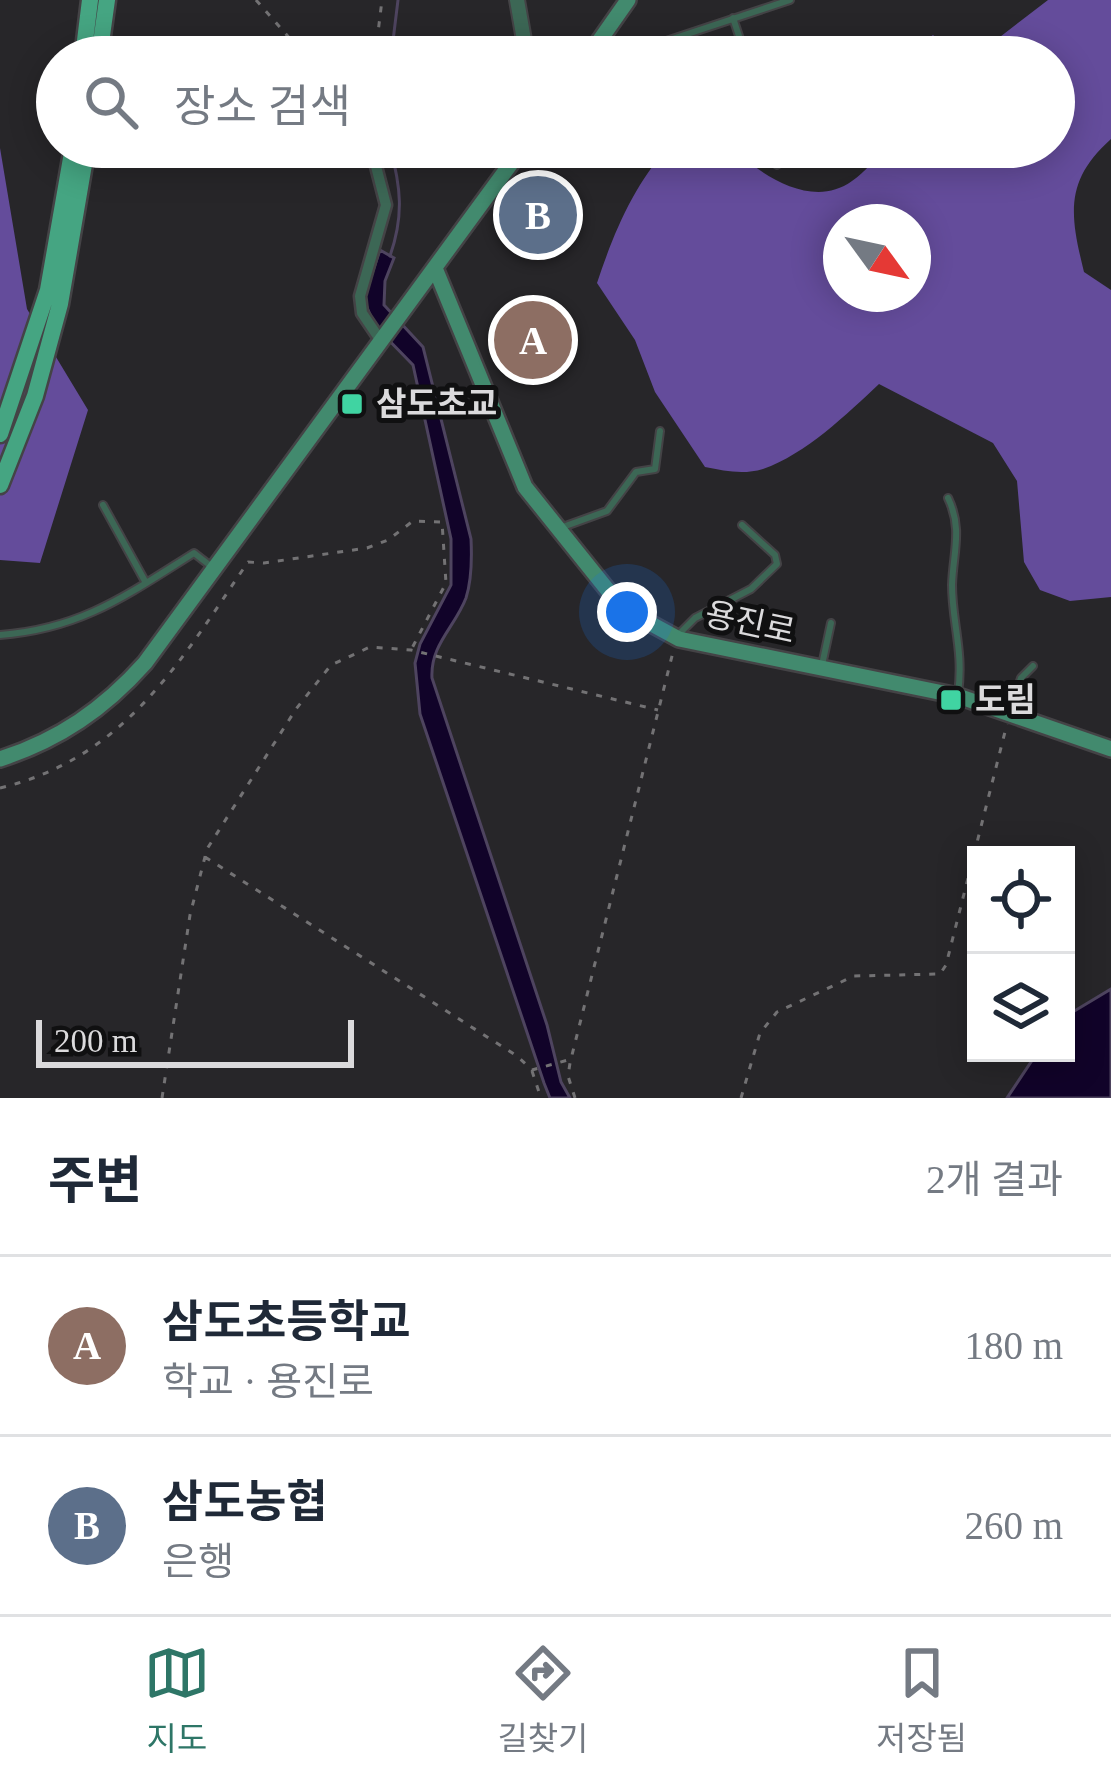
<!DOCTYPE html>
<html lang="ko">
<head>
<meta charset="utf-8">
<style>
	body { margin:0; font-family:"Times New Roman","Noto Sans KR",serif; background:#f2f2f3; color:#1f2937 }
	.controls { position:absolute; right:36px; bottom:36px; display:grid; overflow:hidden; border-radius:0px; box-shadow:0 6px 30px #0003 }
	.controls button { width:108px; height:108px; display:grid; place-items:center; padding:0; border:0; border-bottom:3px solid #e0e1e3; background:#fff; color:#1f2937; font:60px sans-serif }
	.compass { position:absolute; left:823px; top:204px; width:108px; height:108px; border-radius:50%; background:#fff; box-shadow:0 6px 30px #0003; rotate:123deg }
	.scale { position:absolute; left:36px; bottom:30px; width:318px; box-sizing:border-box; padding-left:12px; border:6px solid #dbdadc; border-top:0; font-size:33px; line-height:42px; white-space:nowrap; color:#dbdadc; -webkit-text-stroke:9px #101011; paint-order:stroke }
	.you { position:absolute; left:627px; top:612px; width:42px; height:42px; margin:-30px; border:9px solid #fff; border-radius:50%; background:#1a73e8; box-shadow:0 0 0 18px #1a73e833 }
	.badge { display:grid; place-items:center; width:78px; height:78px; border-radius:50%; background:#2e7667; color:#fff; font-size:39px; font-weight:700 }
	.pin { position:absolute; translate:-50% -50%; border:6px solid #fff; box-shadow:0 3px 12px #0006 }
	.list { margin:0; padding:0; list-style:none }
	h2 { display:flex; justify-content:space-between; align-items:center; height:156px; margin:0; padding:0 48px; font-size:51px }
	h2 small { font-size:39px; font-weight:400; color:#747a83 }
	.list li { display:grid; grid-template-columns:78px 1fr auto; gap:36px; align-items:center; box-sizing:border-box; height:180px; padding:0 48px; border-top:3px solid #e0e1e3 }
	.list b { display:block; font-size:45px; white-space:nowrap }
	.list p { margin:0; font-size:39px; white-space:nowrap; color:#747a83 }
	.list em { font-size:39px; font-style:normal; color:#747a83 }
	.icon { flex:none; width:66px; height:66px; fill:none; stroke:currentColor; stroke-width:2; stroke-linecap:round; stroke-linejoin:round }
	.map { position:relative; flex:none; width:1111px; height:1098px; overflow:hidden }
	.search { position:absolute; background:#fff; box-shadow:0 6px 30px #0003; left:36px; right:36px; top:36px; height:132px; display:flex; align-items:center; gap:30px; box-sizing:border-box; padding:0 42px; border-radius:66px; color:#747a83; font-size:45px }
	.sheet { height:516px; background:#fff }
	nav { display:flex; justify-content:space-around; align-items:center; box-sizing:border-box; height:168px; border-top:3px solid #e0e1e3; background:#fff; font-size:33px; color:#747a83 }
	nav a { display:grid; justify-items:center; gap:6px }
	nav .on { color:#2e7667 }
	.map>svg:first-child { display:block }
</style>
</head>
<body>
<div class="map">
<svg width="1111" height="1098" viewBox="0 0 1111 1098">
	<rect width="100%" height="100%" fill="#272629"/>
	<path fill="#644c9b" fill-rule="evenodd" d="M 1048,0 L 1111,0 L 1111,139 C 1064,181 1070,215 1084,272 L 1111,290 L 1111,597 L 1070,601 L 1040,590 L 1024,562 L 1017,481 L 993,443 L 879,384 C 847,414 806,454 763,469 C 743,475 725,471 705,467 L 655,392 L 635,340 L 597,283 C 614,232 633,187 668,147 L 731,147 C 761,175 812,210 852,181 C 865,172 876,158 888,147 L 1054,147 L 1054,57 L 905,57 L 933,35 L 949,50 L 968,55 L 996,40 ZM 841,222 L 913,222 L 913,294 L 841,294 Z
		M 0,148 L 27,309 L 88,410 L 40,563 L 0,560 Z"/>
	<path fill="#110329" stroke="#4e445f" stroke-width="3" d="M 380,250 L 394,258 L 385,281 L 384,305 L 423,347 L 471,539 C 472,559 472,579 466,598 C 455,627 430,645 432,678 L 547,1025 L 561,1082 L 570,1098 L 550,1098 L 544,1083 L 420,714 L 415,663 L 420,644 L 451,585 L 451,539 L 413,365 L 375,326 L 366,305 L 365,294 Z
		M 1111,989 L 1111,1098 L 1007,1098 L 1037,1053 L 1066,1053 L 1066,1016 Z"/>
	<g fill="none" stroke-linecap="round" stroke-linejoin="round">
		<path stroke="#4e445f" stroke-width="3" d="M 391,57 L 398,0
			M 390,256 C 404,216 401,187 390,147"/>
		<defs>
			<path id="service" d="M 733,18 L 746,57
				M 600,46 L 630,53 L 790,0
				M 770,147 L 767,155 L 777,165
				M 948,498 C 963,529 953,553 952,585 C 952,622 964,652 958,693
				M 103,505 L 146,583
				M 560,528 L 607,511 L 636,472 L 655,469 L 660,431
				M 0,635 C 81,629 127,595 194,553 L 212,567
				M 678,635 L 695,618 L 751,589 L 777,564 L 775,555 L 742,525
				M 822,665 L 831,623
				M 1010,711 L 1021,678 L 1033,666"/>
			<path id="minor" d="M 371,147 L 386,205 L 360,296 L 362,313 L 381,341"/>
			<path id="tertiary" d="M 517,0 L 527,57"/>
			<path id="secondary" d="M 588,57 L 628,0
				M 435,268 L 525,487 L 622,608 L 679,639 L 958,696 L 1111,749
				M 0,759 C 59,740 104,709 145,663 L 523,147"/>
			<path id="primary" d="M 83,57 L 90,0
				M 99,57 L 107,0
				M 0,434 L 48,290 L 73,147
				M 0,485 L 35,396 L 60,304 L 87,147"/>
		</defs>
		<use href="#service" stroke="#444346" stroke-width="10"/>
		<use href="#minor" stroke="#444346" stroke-width="15"/>
		<use href="#tertiary" stroke="#444346" stroke-width="18"/>
		<use href="#secondary" stroke="#444346" stroke-width="20"/>
		<use href="#primary" stroke="#444346" stroke-width="21"/>
		<path stroke="#737274" stroke-width="3" stroke-dasharray="6 9" stroke-linecap="butt" d="M 256,0 L 306,57
			M 375,57 L 382,0
			M 0,788 C 126,758 181,660 248,562 L 264,563 L 367,548 L 388,540 L 413,521 L 442,522 L 446,583 L 411,650
			M 205,857 L 517,1056 L 532,1070 L 568,1060
			M 532,1071 L 541,1098
			M 162,1098 L 190,915 L 207,849 L 296,709 L 331,665 L 370,647 L 411,650 L 658,710
			M 575,1098 L 568,1076 L 570,1063 L 673,652
			M 741,1098 L 760,1033 L 777,1012 L 854,976 L 940,974 L 946,965 L 1007,724"/>
		<use href="#service" stroke="#3c6755" stroke-width="6"/>
		<use href="#minor" stroke="#3c6755" stroke-width="10"/>
		<use href="#tertiary" stroke="#3c6755" stroke-width="14"/>
		<use href="#secondary" stroke="#428a6e" stroke-width="15"/>
		<use href="#primary" stroke="#45a582" stroke-width="16"/>
	</g>
	<g fill="#40d4a2" stroke="#101011" stroke-width="4.5">
		<rect x="340" y="392" width="24" height="24" rx="6"/>
		<rect x="939" y="688" width="24" height="24" rx="6"/>
	</g>
	<g text-anchor="middle" dominant-baseline="central" stroke-width="10" stroke-linejoin="round" paint-order="stroke">
		<g font-size="33" font-weight="bold" fill="#dbdadc" stroke="#101011" text-anchor="start">
			<text x="376" y="404">삼도초교</text>
			<text x="975" y="700">도림</text>
		</g>
		<g font-size="33" fill="#dbdadc" stroke="#101011">
			<text transform="translate(750 623) rotate(12)">용진로</text>
		</g>
	</g>
</svg>
<div class="controls">
<button><svg class="icon" aria-label="locate" viewBox="0 0 24 24"><circle cx="12" cy="12" r="6"/><path d="M12 2v4M12 18v4M2 12h4M18 12h4"/></svg></button>
<button><svg class="icon" aria-label="layers" viewBox="0 0 24 24"><path d="M12 4l9 5-9 5-9-5zM3 14l9 5 9-5"/></svg></button>
</div>
<svg class="compass" viewBox="-18 -18 36 36"><path d="M0-13l5 13h-10z" fill="#e53935"/><path d="M0 13l5-13h-10z" fill="#747a83"/></svg>
<div class="scale">200 m</div>
<div class="you"></div>
<div class="pin badge" style="left:533px;top:340px;background:#8d6e63">A</div>
<div class="pin badge" style="left:538px;top:215px;background:#5c6f8a">B</div>
<div class="search"><svg class="icon" aria-label="search" viewBox="0 0 24 24"><circle cx="10" cy="10" r="6"/><path d="M15 15l6 6"/></svg>장소 검색</div>
</div>
<section class="sheet">
<h2>주변<small>2개 결과</small></h2>
<ul class="list">
<li><span class="badge" style="background:#8d6e63">A</span><div><b>삼도초등학교</b><p>학교 · 용진로</p></div><em>180 m</em></li>
<li><span class="badge" style="background:#5c6f8a">B</span><div><b>삼도농협</b><p>은행</p></div><em>260 m</em></li>
</ul>
</section>
<nav>
<a class="on"><svg class="icon" aria-label="map" viewBox="0 0 24 24"><path d="M3 6l6-2 6 2 6-2v14l-6 2-6-2-6 2zM9 4v14M15 6v14"/></svg>지도</a>
<a><svg class="icon" aria-label="directions" viewBox="0 0 24 24"><path d="M12 3l9 9-9 9-9-9zM9 14v-3h6M13 9l2 2-2 2"/></svg>길찾기</a>
<a><svg class="icon" aria-label="saved" viewBox="0 0 24 24"><path d="M7 4h10v16l-5-4-5 4z"/></svg>저장됨</a>
</nav>
</body>
</html>
